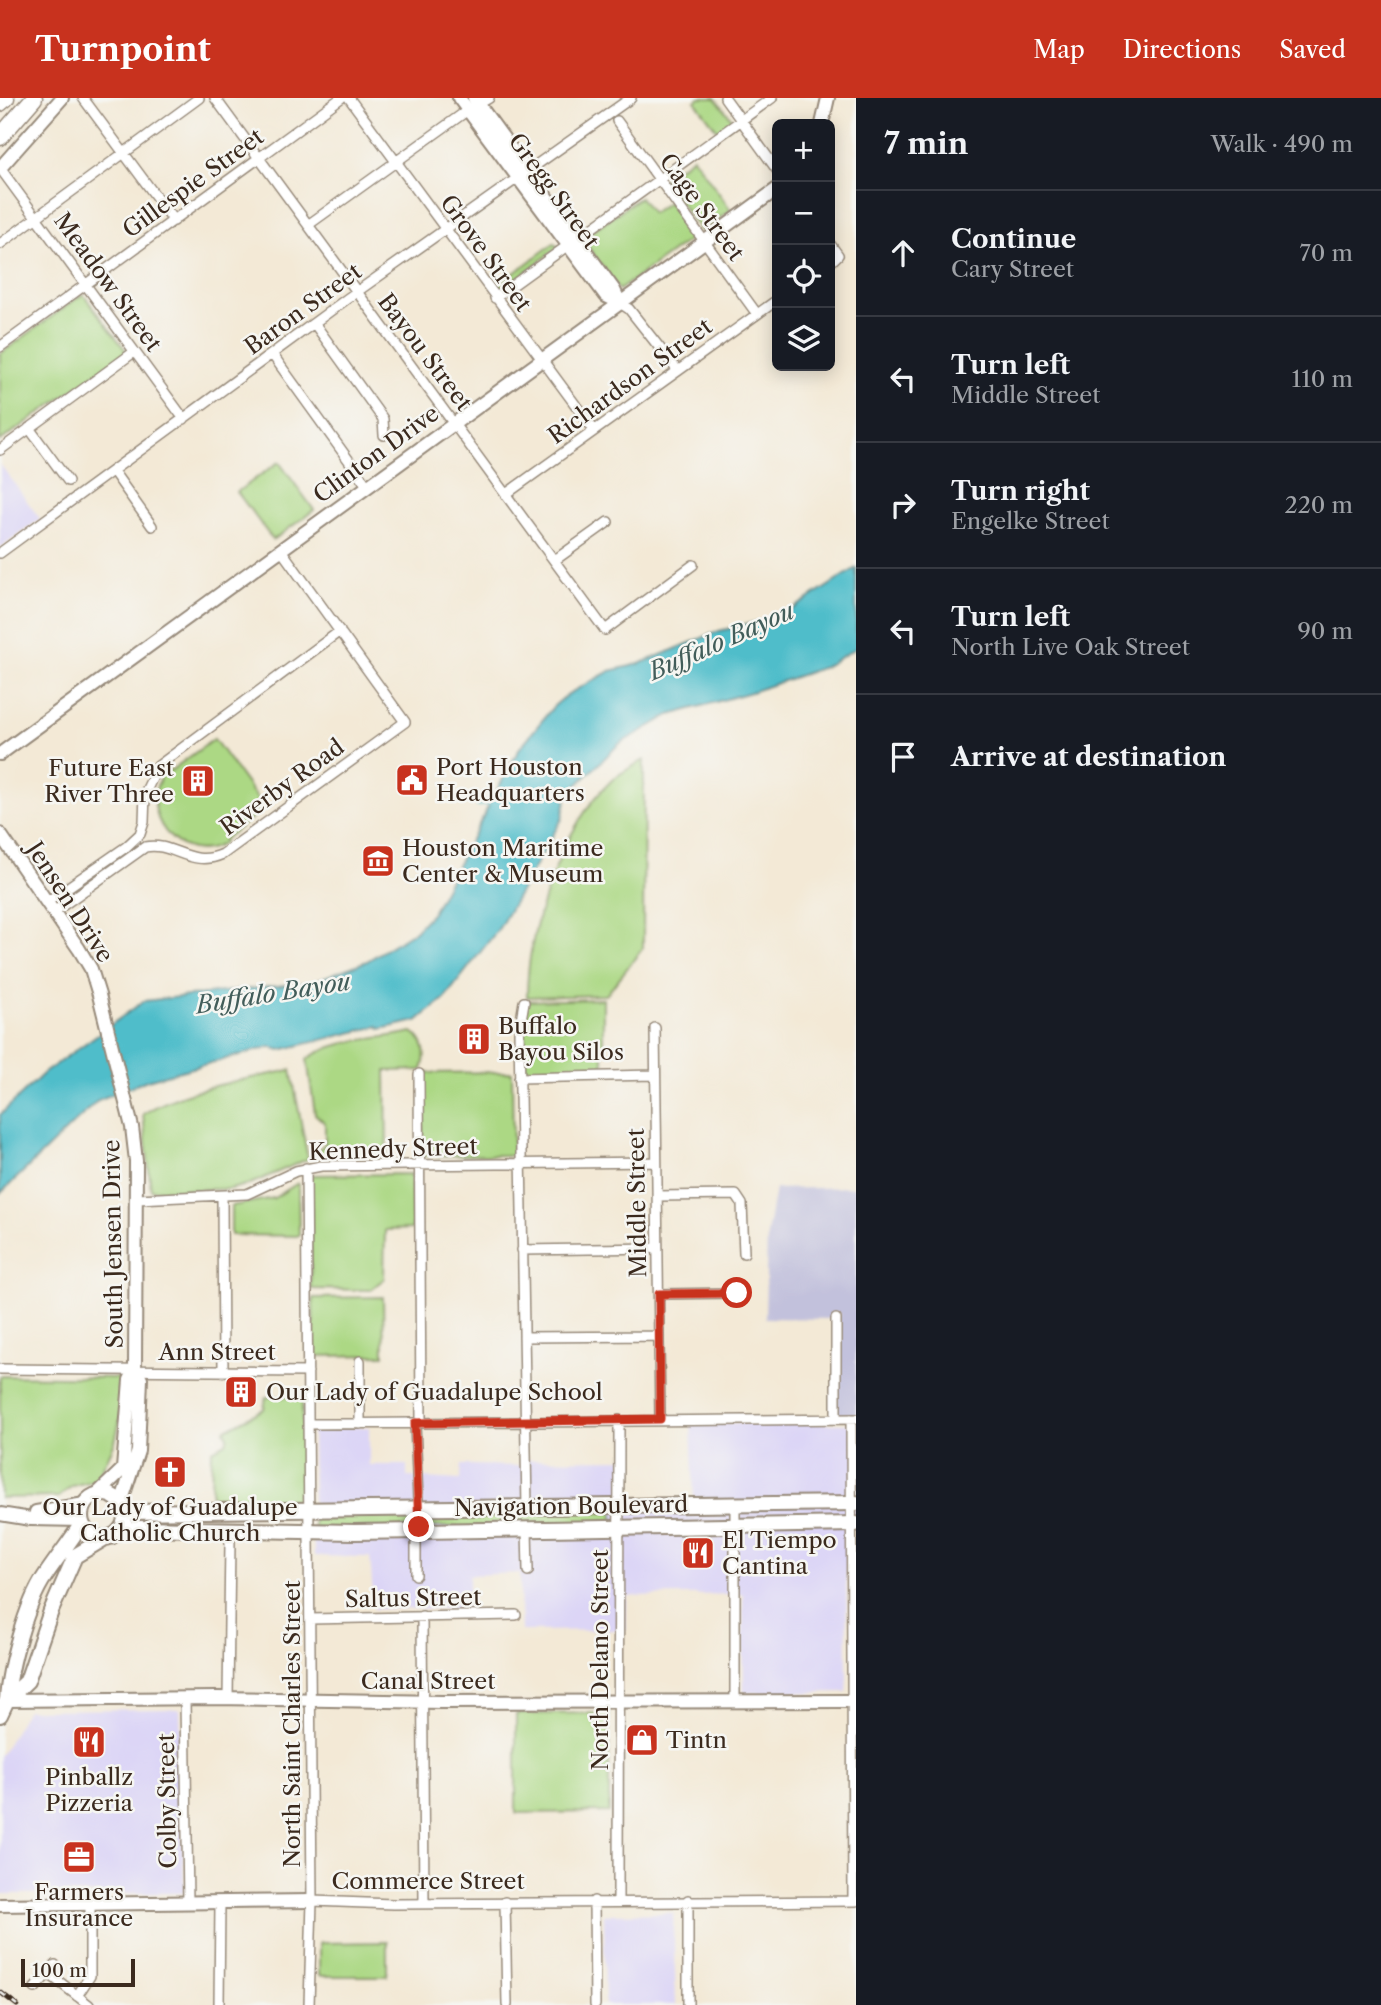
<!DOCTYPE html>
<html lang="en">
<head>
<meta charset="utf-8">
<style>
	body { margin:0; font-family:"Libre Caslon Text",serif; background:#242831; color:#f1f3f6 }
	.controls { position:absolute; right:21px; top:21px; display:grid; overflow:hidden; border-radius:10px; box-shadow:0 4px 18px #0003 }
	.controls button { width:63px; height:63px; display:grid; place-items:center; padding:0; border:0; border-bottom:2px solid #363941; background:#171b24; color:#f1f3f6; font:35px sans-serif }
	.scale { position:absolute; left:21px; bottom:18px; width:114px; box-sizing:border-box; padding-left:7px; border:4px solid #3b2a1e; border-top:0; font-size:19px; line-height:24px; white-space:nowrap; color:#3b2a1e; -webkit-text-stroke:5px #f6f6f2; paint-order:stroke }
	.stop { position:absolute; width:21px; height:21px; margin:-16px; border:5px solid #c8321e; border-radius:50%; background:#fff }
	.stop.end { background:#c8321e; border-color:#fff; box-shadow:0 2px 7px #0008 }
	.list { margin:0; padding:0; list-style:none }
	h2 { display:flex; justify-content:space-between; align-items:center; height:91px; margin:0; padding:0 28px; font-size:30px }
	h2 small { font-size:23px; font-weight:400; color:#9ea1a6 }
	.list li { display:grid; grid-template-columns:46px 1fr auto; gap:21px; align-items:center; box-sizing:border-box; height:126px; padding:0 28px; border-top:2px solid #363941 }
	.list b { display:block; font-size:26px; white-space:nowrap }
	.list p { margin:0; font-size:23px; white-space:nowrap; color:#9ea1a6 }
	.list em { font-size:23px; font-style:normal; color:#9ea1a6 }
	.icon { flex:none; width:38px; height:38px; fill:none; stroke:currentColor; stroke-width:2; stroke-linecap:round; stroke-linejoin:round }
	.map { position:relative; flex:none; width:856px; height:1907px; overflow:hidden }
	header { display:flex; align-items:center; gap:42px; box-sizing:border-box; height:98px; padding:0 35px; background:#c8321e; color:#fff }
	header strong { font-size:33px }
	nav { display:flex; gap:38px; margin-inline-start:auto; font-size:24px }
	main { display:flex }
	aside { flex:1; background:#171b24 }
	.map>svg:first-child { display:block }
</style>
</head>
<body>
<header>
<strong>Turnpoint</strong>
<nav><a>Map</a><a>Directions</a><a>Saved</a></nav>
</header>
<main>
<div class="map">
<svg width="856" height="1907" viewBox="0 0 856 1907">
	<rect width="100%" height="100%" fill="#f6f6f2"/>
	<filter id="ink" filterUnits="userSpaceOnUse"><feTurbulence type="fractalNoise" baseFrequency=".0143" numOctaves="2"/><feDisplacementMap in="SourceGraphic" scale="14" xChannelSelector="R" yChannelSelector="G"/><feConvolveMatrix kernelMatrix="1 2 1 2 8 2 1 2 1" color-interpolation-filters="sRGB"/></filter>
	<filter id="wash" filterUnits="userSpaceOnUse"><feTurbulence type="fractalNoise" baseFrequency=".00686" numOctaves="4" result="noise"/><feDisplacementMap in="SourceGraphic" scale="28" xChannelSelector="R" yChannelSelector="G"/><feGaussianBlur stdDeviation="1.57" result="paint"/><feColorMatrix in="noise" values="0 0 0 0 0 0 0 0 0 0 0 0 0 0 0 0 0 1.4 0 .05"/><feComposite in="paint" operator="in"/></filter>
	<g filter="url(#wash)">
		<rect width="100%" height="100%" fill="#f3e9d6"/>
		<path fill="#dcd5f6" d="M 0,366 L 40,421 L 0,450 Z
			M 691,1325 L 856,1326 L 856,1430 L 846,1431 L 847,1594 L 744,1595 L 743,1496 L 627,1498 L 626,1532 L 521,1533 L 520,1475 L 469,1477 L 469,1510 L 374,1511 L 370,1459 L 314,1458 L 312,1330 L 369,1329 L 369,1367 L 407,1367 L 407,1379 L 460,1382 L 461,1367 L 521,1368 L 522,1362 L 626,1361 L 626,1403 L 694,1402 Z
			M 180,1611 L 184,1795 L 0,1796 L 0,1658 L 27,1612 Z
			M 673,1815 L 676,1907 L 605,1907 L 604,1816 Z"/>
		<path fill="#c2c1dc" d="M 856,1089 L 856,1319 L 837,1319 L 839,1215 L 832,1215 L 832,1221 L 765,1220 L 767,1136 L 775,1091 Z"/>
		<path fill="#acd884" stroke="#748151" stroke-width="2" d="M 700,0 L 715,0 L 733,22 L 718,33 L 695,3 Z
			M 693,59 L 731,112 L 701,133 L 663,81 Z
			M 640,99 L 652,115 L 668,104 L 693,139 L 619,192 L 582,140 Z
			M 554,145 L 558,149 L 502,192 L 498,187 Z
			M 83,196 L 127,254 L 0,343 L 0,256 Z
			M 279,364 L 314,412 L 273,442 L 237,394 Z
			M 214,641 L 262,707 L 257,712 L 259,715 L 223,742 L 224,745 C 179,772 134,713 165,673 L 168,670 L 170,673 Z
			M 644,662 L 643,850 L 606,897 L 527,899 C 527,831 561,730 612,682 C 621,674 634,668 644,662 Z
			M 603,901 L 603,970 L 525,972 L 525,903 Z
			M 412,934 C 425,943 427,957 422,972 L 386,973 L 387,1058 L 317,1059 L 319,1051 L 325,1046 L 325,1025 L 315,1016 L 307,961 C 339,939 376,943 412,934 Z
			M 291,972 L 308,1061 L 250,1086 L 231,1091 L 151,1092 L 143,1016 C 186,989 242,983 291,972 Z
			M 512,974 L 513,1057 L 422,1058 L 423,975 Z
			M 411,1076 L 412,1131 L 385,1132 L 384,1181 L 370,1192 L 311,1191 L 310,1077 Z
			M 298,1085 L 299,1138 L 231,1137 L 231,1108 L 274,1100 Z
			M 383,1199 L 384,1257 L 314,1258 L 313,1200 Z
			M 0,1278 L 121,1280 L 120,1321 L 115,1344 L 99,1378 L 92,1383 L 72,1388 L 59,1399 L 0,1400 Z
			M 266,1299 L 302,1299 L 302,1399 L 296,1404 L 211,1403 L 212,1352 L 226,1345 L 228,1338 L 224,1332 L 264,1311 Z
			M 613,1412 L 613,1427 L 314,1431 L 314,1416 Z
			M 609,1615 L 609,1714 L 516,1715 L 516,1616 Z
			M 387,1844 L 387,1878 L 319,1878 L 319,1845 Z"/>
		<path fill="#50bdca" stroke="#467474" stroke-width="2" d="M 856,470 L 856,550 L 824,569 L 751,594 L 670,617 L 619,646 L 567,697 L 562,721 L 499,830 L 444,901 L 417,923 L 380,931 L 379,928 L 280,952 L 270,949 L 147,982 L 98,1002 L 0,1096 L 0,1017 L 44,975 L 144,903 L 312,884 L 367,863 L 415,833 L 432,815 L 519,651 L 553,609 L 568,596 L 610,573 L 639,566 L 719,533 L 782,518 Z"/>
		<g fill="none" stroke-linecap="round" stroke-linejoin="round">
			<path stroke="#50bdca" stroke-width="2.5" d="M 477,708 L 494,705"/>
		</g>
	</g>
	<g filter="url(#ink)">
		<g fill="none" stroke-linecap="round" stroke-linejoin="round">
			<defs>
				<path id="street" d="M 83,0 L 174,123
					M 215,0 L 605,532 L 693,467
					M 349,0 L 594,332
					M 725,0 L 777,72
					M 617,23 L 757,216
					M 0,70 L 184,321
					M 308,127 L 468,12 L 489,0
					M 0,146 L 199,0
					M 830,146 L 838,157 L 830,165
					M 495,200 L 772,0
					M 620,205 L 629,211 L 678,273
					M 314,225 L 383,321 L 384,337
					M 0,249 L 341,0
					M 272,256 L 368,389
					M 29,330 L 68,383
					M 0,352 L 134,254
					M 113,373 L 152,428
					M 506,396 L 777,202
					M 0,455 L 348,200 L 631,0
					M 555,462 L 608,424
					M 48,803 L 126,749 L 140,736 L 144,724 L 145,695 L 158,668 L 340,533
					M 55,813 L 145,749 C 173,743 190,771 223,756 L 405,624 L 281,452
					M 524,904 L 519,934 L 527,1411
					M 655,930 L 660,1321
					M 419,976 L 421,1325
					M 519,980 L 654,977
					M 306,1070 L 312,1803 L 309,1907
					M 657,1098 L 736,1097 L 742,1106 L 744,1155
					M 222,1099 L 223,1274
					M 137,1101 L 247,1096 L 296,1073 L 321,1068 L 656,1064
					M 522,1152 L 658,1150
					M 659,1196 L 737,1195
					M 524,1239 L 659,1238
					M 360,1263 L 360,1326
					M 0,1271 L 308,1274
					M 836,1321 L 836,1221
					M 851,1321 L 853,1803
					M 415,1325 L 419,1429 L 416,1433 L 416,1477
					M 309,1326 L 856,1321
					M 735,1407 L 735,1604
					M 527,1431 L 528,1473
					M 422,1518 L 424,1805
					M 310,1521 L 516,1517
					M 228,1600 L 230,1444
					M 185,1601 L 188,1805
					M 688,1802 L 688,1907
					M 312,1803 L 393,1806 L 856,1803
					M 594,1803 L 595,1907
					M 618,1803 L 619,1322
					M 505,1804 L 507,1907
					M 48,1875 L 89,1907
					M 35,1890 L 55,1867
					M 77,1898 L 90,1878 L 90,1806
					M 219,1907 L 220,1805"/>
				<path id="secondary" d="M 459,0 L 606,198 L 620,205
					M 474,0 L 614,192 L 620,205
					M 822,26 L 828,0
					M 0,70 L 62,0
					M 0,656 L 777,91
					M 0,736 L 79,851 L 91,871 L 99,897 L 132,1029 L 136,1063 L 135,1273 L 130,1282 L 123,1371 L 96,1397
					M 121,1405 L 138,1353 L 141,1281 L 135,1273
					M 36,1414 L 85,1406
					M 0,1416 L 31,1421 L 81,1422
					M 7,1602 L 217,1600 L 441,1604 L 856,1603
					M 0,1807 L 312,1803"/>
				<path id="primary" d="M81 1418a22 22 0 1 1 44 0a22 22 0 1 1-44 0Z
					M 124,1414 L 856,1405
					M 118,1434 L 138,1430 L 355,1434 L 856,1426
					M 7,1602 C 9,1569 26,1506 45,1478 C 57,1460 70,1444 82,1425
					M 0,1617 L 7,1602 L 27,1583 L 51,1513 L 75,1458 L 105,1440"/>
				<path id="highway" d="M 0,5 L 6,0
					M 0,39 L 34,0"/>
			</defs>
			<use href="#street" stroke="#978a7a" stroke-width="12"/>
			<use href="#secondary" stroke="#978a7a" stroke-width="16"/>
			<use href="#primary" stroke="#978a7a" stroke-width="18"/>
			<use href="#highway" stroke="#978a7a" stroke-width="19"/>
			<use href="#street" stroke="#fff" stroke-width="9"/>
			<use href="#secondary" stroke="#fff" stroke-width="12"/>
			<use href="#primary" stroke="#fff" stroke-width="14"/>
			<use href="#highway" stroke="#fff" stroke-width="16"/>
			<defs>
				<path id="rail" d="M 0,1894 L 17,1907"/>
			</defs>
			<use href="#rail" stroke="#3b2a1e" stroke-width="5"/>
			<use href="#rail" stroke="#f6f6f2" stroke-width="2.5" stroke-dasharray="8" stroke-linecap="butt"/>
		</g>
	</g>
	<g fill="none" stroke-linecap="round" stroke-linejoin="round" filter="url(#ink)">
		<path stroke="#c8321e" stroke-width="9" d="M 419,1429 L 415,1325 L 660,1321 L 659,1196 L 737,1195"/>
	</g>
	<defs>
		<symbol id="civic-square" viewBox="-11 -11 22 22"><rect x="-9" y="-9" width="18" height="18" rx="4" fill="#c8321e" stroke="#f6f6f2"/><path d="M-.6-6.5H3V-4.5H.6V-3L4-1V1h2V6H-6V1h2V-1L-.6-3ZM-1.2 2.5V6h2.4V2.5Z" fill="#fff"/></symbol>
		<symbol id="building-square" viewBox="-11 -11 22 22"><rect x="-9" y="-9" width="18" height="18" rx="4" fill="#c8321e" stroke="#f6f6f2"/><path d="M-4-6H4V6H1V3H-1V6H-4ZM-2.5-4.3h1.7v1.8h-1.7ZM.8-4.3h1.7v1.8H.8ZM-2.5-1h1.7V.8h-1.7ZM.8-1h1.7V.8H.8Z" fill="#fff"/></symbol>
		<symbol id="museum-square" viewBox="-11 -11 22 22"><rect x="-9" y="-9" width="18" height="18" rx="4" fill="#c8321e" stroke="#f6f6f2"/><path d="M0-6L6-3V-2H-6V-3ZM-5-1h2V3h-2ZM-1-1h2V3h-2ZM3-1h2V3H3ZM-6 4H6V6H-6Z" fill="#fff"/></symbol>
		<symbol id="church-square" viewBox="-11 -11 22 22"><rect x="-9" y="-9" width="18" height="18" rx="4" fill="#c8321e" stroke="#f6f6f2"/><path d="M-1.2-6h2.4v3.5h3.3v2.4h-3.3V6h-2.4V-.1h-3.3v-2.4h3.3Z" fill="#fff"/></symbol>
		<symbol id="restaurant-square" viewBox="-11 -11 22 22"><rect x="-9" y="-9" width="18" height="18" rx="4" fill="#c8321e" stroke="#f6f6f2"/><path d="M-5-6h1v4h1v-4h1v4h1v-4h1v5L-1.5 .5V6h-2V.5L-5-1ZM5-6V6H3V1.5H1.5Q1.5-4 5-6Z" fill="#fff"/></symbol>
		<symbol id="shop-square" viewBox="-11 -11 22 22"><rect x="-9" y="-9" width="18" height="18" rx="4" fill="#c8321e" stroke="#f6f6f2"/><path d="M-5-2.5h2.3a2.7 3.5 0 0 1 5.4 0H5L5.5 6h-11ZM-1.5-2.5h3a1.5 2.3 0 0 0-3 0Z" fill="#fff"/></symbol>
		<symbol id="office-square" viewBox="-11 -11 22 22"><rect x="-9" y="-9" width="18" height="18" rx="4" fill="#c8321e" stroke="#f6f6f2"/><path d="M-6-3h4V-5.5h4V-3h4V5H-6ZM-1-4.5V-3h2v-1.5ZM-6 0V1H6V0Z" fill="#fff"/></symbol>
	</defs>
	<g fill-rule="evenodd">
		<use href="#civic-square" x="393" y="663" width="38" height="38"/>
		<use href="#building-square" x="179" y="664" width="38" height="38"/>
		<use href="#museum-square" x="359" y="744" width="38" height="38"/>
		<use href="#building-square" x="455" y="922" width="38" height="38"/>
		<use href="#building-square" x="222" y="1275" width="38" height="38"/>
		<use href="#church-square" x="151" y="1355" width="38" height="38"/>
		<use href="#restaurant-square" x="679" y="1436" width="38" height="38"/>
		<use href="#shop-square" x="623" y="1623" width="38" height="38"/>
		<use href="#restaurant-square" x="70" y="1625" width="38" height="38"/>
		<use href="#office-square" x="60" y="1740" width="38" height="38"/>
	</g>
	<g text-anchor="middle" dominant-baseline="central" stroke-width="5" stroke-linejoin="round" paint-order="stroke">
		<g font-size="23" fill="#3b2a1e" stroke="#f6f6f2">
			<text transform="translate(193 85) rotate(-36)">Gillespie Street</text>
			<text transform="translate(554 93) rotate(54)">Gregg Street</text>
			<text transform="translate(702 109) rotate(54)">Cage Street</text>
			<text transform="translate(486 155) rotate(54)">Grove Street</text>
			<text transform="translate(108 184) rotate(54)">Meadow Street</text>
			<text transform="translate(303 211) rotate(-36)">Baron Street</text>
			<text transform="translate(425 254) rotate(53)">Bayou Street</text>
			<text transform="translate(630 283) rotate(-36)">Richardson Street</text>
			<text transform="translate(376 356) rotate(-36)">Clinton Drive</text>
			<text transform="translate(282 689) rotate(-36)">Riverby Road</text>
			<text transform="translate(70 804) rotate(57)">Jensen Drive</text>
			<text transform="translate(393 1051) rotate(-2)">Kennedy Street</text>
			<text transform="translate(637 1105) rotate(-91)">Middle Street</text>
			<text transform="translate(113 1146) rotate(-91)">South Jensen Drive</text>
			<text x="217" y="1254">Ann Street</text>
			<text transform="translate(571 1408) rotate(-1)">Navigation Boulevard</text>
			<text transform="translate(413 1500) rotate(-1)">Saltus Street</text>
			<text transform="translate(600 1562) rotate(-90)">North Delano Street</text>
			<text x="428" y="1583">Canal Street</text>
			<text transform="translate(292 1626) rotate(-90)">North Saint Charles Street</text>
			<text transform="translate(167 1703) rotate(-91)">Colby Street</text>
			<text x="428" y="1783">Commerce Street</text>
		</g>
		<g font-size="23" fill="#3b2a1e" stroke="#f6f6f2" text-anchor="start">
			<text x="436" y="669">Port Houston<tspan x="436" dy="26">Headquarters</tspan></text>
			<text x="174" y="670" text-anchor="end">Future East<tspan x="174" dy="26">River Three</tspan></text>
			<text x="402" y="750">Houston Maritime<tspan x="402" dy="26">Center &amp; Museum</tspan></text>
			<text x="498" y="928">Buffalo<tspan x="498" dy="26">Bayou Silos</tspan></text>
			<text x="266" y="1294">Our Lady of Guadalupe School</text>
			<text x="170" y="1409" text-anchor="middle">Our Lady of Guadalupe<tspan x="170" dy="26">Catholic Church</tspan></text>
			<text x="722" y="1442">El Tiempo<tspan x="722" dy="26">Cantina</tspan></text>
			<text x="666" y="1642">Tintn</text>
			<text x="89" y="1679" text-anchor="middle">Pinballz<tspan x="89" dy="26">Pizzeria</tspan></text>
			<text x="79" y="1794" text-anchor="middle">Farmers<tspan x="79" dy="26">Insurance</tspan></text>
		</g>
		<g font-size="24" font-style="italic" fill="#425d5a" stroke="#f6f6f2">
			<text transform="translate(721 543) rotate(-24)">Buffalo Bayou</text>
			<text transform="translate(273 895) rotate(-9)">Buffalo Bayou</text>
		</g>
	</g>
</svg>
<div class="controls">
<button>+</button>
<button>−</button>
<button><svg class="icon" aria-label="locate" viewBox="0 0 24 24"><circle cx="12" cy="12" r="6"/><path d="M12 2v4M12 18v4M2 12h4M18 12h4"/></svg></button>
<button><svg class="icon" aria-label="layers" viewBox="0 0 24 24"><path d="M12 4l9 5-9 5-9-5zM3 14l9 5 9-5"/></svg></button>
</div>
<div class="scale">100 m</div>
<div class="stop" style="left:737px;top:1195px"></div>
<div class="stop end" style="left:419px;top:1429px"></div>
</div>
<aside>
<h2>7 min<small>Walk · 490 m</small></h2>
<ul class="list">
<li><svg class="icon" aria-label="ahead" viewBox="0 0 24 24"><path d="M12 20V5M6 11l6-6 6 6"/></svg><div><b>Continue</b><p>Cary Street</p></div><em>70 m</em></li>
<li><svg class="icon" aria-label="left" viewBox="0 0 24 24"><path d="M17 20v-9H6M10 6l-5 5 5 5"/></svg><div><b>Turn left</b><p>Middle Street</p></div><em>110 m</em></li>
<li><svg class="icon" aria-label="right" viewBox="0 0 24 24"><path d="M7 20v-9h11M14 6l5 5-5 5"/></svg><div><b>Turn right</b><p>Engelke Street</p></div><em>220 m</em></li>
<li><svg class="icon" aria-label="left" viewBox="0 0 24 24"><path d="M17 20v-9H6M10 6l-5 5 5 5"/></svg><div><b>Turn left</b><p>North Live Oak Street</p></div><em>90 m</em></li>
<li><svg class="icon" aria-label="arrive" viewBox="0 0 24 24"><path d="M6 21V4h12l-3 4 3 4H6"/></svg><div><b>Arrive at destination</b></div></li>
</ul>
</aside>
</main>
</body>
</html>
